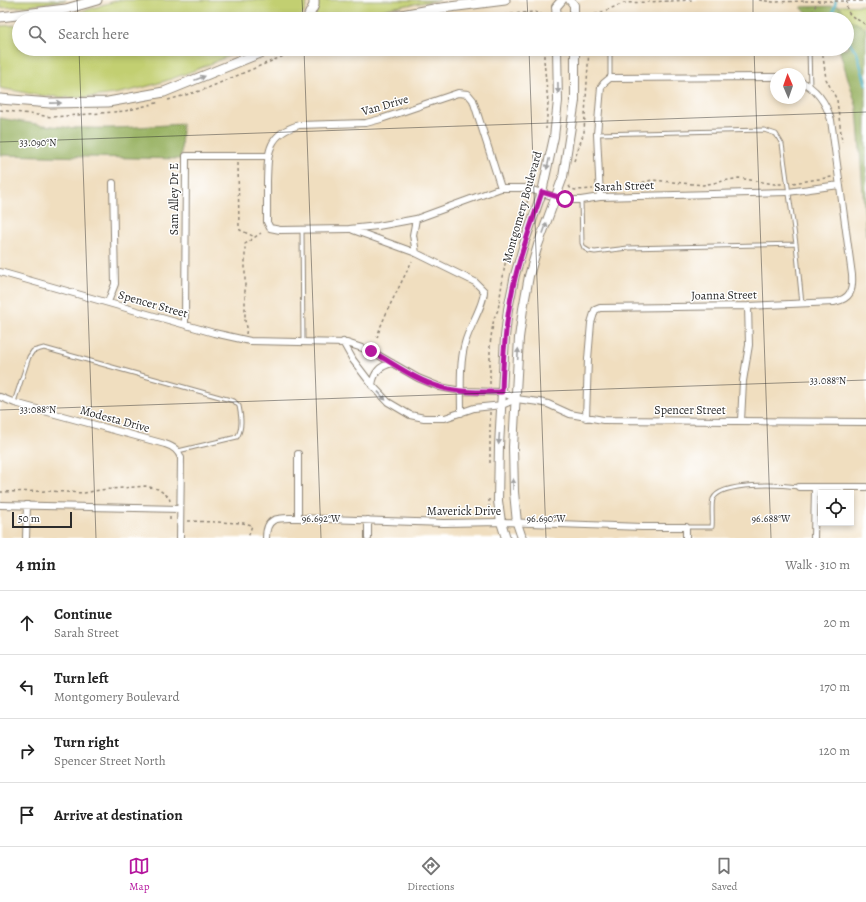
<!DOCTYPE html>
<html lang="en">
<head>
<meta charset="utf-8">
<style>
	body { margin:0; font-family:Alegreya,serif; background:#f2f2f2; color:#222 }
	.controls { position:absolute; right:12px; bottom:12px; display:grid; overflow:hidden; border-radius:0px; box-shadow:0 2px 6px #0003 }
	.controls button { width:36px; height:36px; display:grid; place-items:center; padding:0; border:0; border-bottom:1px solid #e0e0e0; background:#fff; color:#222; font:20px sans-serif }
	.compass { position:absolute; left:770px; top:68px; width:36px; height:36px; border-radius:50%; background:#fff; box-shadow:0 2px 6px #0003; rotate:358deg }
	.scale { position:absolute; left:12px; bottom:10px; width:60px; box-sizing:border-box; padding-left:4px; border:2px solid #2b2b2b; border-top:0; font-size:11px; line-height:14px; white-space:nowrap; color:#2b2b2b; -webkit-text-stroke:3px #fff; paint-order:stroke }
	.stop { position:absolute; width:12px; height:12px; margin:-9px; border:3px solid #b5179e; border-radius:50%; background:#fff }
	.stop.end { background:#b5179e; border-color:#fff; box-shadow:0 1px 4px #0008 }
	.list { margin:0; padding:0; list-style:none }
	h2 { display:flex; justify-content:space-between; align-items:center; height:52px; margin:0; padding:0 16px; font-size:17px }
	h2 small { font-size:13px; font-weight:400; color:#767676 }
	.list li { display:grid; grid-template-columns:26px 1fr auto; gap:12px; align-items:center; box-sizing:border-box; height:64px; padding:0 16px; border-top:1px solid #e0e0e0 }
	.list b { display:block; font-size:15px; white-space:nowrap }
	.list p { margin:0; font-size:13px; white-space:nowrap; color:#767676 }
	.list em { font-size:13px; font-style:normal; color:#767676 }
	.icon { flex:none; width:22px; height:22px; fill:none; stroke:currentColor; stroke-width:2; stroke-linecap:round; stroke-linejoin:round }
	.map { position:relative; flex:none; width:866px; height:538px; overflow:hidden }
	.search { position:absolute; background:#fff; box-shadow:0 2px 6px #0003; left:12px; right:12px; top:12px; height:44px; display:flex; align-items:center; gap:10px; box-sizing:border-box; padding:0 14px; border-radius:22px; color:#767676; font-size:15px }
	.sheet { height:308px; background:#fff }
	nav { display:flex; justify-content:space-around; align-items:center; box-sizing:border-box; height:56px; border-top:1px solid #e0e0e0; background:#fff; font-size:11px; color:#767676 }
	nav a { display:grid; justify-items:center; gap:2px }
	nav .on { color:#b5179e }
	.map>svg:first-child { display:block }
</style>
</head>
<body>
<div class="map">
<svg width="866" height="538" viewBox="0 0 866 538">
	<rect width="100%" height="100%" fill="#fff"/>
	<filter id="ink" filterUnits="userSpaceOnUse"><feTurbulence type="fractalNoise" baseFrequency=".025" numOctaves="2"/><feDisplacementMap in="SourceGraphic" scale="8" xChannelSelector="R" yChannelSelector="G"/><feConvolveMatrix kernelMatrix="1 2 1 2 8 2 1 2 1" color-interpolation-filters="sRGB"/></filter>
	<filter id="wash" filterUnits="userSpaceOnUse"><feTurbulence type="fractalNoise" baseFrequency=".012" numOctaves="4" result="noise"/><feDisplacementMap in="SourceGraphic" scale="16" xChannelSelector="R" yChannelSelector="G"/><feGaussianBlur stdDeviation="0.9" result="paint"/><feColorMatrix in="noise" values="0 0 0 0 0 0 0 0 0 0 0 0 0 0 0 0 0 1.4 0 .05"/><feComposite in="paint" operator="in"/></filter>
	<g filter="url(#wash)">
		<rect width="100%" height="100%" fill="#f0debf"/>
		<path fill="#c2cf71" stroke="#767d4e" d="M 0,0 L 66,0 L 28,6 L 0,8 Z
			M 118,0 L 308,0 L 304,12 L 300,19 L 59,19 Z
			M 319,0 L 440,0 L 395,7 L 338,19 L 313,19 L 317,11 Z
			M 866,5 L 866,30 L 862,26 L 850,20 L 839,6 Z
			M 19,25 L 19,49 L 244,49 C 187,75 121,102 57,97 C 38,96 19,91 0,88 L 0,26 Z"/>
		<path fill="#99b263" stroke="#626e47" d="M 839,6 L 850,20 L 862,26 L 866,30 L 866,236 L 857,108 L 839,49 L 847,49 L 847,19 L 812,19 L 801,7 Z
			M 0,118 C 28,123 57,128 86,128 C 118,129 150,126 182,124 L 181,159 L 0,155 Z"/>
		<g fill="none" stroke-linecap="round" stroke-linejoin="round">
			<path stroke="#47b0c6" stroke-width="2.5" d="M 834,19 L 832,17 L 836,0
				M 847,39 L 857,53 L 866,85"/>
		</g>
	</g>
	<g filter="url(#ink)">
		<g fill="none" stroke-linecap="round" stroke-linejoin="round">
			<defs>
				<path id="service" d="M 610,49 L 610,77
					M 809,49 L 810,87
					M 597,134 L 764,130 L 776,134 L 782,144 L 796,244 L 802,304
					M 581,200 L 582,243 L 584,248 L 589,251 L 595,252 L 628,248 L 796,244
					M 302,230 L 303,341
					M 14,402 L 29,357 L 33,351 L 44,348 L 234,401 L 239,406 C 241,416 243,428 237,437 L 178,451
					M 686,527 L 712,527 C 713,520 711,505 713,499 C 721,481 782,485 799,487"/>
				<path id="minor" d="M 501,188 L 473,100 L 468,94 L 458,93 L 381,119 L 366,123 L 299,125 C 267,134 268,153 267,181 C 267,194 267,208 267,222 L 270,228 L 280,230 L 349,229 L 378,226 L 416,219 L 501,188 L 526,188 L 555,197 L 568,200 L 581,200 L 600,197 L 788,192 L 839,185
					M 600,197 L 597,134 L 601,87 L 604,83 L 610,78 L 776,77
					M 353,230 L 416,253 L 475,282 L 484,291 C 484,305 469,327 465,343 C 459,365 461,390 461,413
					M 416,253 L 413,235 L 416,219
					M 0,272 L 214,333 L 250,341 L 347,343 L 371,351 L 418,378 L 440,387 L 461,391 L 502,392 L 516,399 L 539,402 L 548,404 L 570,414 L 603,420 L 866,422
					M 108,302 L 115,284 L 113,183
					M 185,324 L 186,156 L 268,156
					M 343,342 L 353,360 L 372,385 L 388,402 L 410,415 L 424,418 L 445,418 L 474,408 L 502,405 L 516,399
					M 372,385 C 374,372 380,366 392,363
					M 0,397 L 15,403 L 165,444 C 174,447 178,450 181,458 L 180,538
					M 586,418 L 588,359 L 591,323 L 595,310 L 600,308 L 748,306 L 834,302 C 851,299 853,290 852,275 L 831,120 C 826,102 817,89 800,81
					M 741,421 L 743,381 L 749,345 L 748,306
					M 298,454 L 298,518
					M 799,487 L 866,487
					M 0,505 L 180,509
					M 26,538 L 27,505
					M 266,538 C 266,515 280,518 298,518 L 444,523 L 501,522 L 642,527 L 686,527 L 686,538
					M 368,538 L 368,520
					M 814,538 L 815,487"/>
				<path id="tertiary" d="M 570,0 L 574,5 L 574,19
					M 557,19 L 556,7 L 562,0
					M 506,538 L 501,522 L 498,501 L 499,446 L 505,337 L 508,309 L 515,275 L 524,244 L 542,192 L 554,137 L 558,101 L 557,49
					M 522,538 L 517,523 L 514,492 L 513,447 L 519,338 L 523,309 L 529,276 L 538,245 L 563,177 L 575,101 L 575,49"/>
				<path id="secondary" d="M 0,17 L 66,9 L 97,0
					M 307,19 L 314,5 L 314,0
					M 380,19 L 434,9 L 505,0
					M 0,99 L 50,103 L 108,102 L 164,92 L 270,49"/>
			</defs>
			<use href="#service" stroke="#8e8475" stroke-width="5"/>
			<use href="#minor" stroke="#8e8475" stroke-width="8"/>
			<use href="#tertiary" stroke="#8e8475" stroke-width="10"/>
			<use href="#secondary" stroke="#8e8475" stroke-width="11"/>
			<path stroke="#8e8475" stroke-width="1.5" stroke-dasharray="3 3" stroke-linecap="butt" d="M 759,0 L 773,2 L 805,1
				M 847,0 C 844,16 855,17 866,25
				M 583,16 L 597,14 L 624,3 L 693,0
				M 457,19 L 535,12 L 541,14 L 548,19
				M 590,19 L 595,15
				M 813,19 L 813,11 L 818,0
				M 544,49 L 544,60 L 548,103 L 546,129
				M 822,49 L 826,79 L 837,100 L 842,142
				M 168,100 L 203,90 L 300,49
				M 0,110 L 52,117 L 125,111 L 160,102
				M 574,161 L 584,132 L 589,49
				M 238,163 L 239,227 L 240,230 L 255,237
				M 533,183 L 540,160
				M 793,183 L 832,177
				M 569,186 L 571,189 L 576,190 L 593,189
				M 607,188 L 629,186 L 652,180 L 703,185 L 739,178 L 774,184 L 783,184
				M 246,334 L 247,327 L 245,321 L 245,244 L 261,233
				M 377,338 L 380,328 L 389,307 L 412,261
				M 490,384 L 490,345 L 492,330 L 494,318 L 498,310 L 505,264 L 509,247 L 521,221 L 529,196
				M 490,412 L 490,464
				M 0,492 L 48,491 L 84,493 L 100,490 L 145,486 L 158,489 L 169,497 L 170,501
				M 489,499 L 489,506 L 490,515
				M 170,517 L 170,520 L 173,520
				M 188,521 L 243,523 L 252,525 L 248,538"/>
			<use href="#service" stroke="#fff" stroke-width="3"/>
			<use href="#minor" stroke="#fff" stroke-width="6"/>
			<use href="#tertiary" stroke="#fff" stroke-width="8"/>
			<use href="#secondary" stroke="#fff" stroke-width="9"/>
			<path stroke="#8e8475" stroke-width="1.5" stroke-dasharray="3 3" stroke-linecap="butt" d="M 805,1 L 866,1"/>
		</g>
		<defs><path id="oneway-solid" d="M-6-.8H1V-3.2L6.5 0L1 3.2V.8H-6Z"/></defs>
		<g fill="#a0a0a0">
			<use href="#oneway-solid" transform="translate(200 78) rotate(-21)"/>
			<use href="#oneway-solid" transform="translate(558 88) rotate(89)"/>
			<use href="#oneway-solid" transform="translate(56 103) rotate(-1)"/>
			<use href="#oneway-solid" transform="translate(548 164) rotate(103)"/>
			<use href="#oneway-solid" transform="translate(545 228) rotate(-70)"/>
			<use href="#oneway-solid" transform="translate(518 354) rotate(-87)"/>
			<use href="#oneway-solid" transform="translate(382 396) rotate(47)"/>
			<use href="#oneway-solid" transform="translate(499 439) rotate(94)"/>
			<use href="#oneway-solid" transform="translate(513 484) rotate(-90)"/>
		</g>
	</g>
	<g fill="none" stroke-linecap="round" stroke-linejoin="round" filter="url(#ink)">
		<path stroke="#b5179e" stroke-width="5" d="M 371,351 C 393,363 415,380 440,387 C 459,393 482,392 502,392 C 503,353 506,313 516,274 C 523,246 533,220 542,192 L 565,199"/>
	</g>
	<path fill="none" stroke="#2b2b2b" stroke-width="1" stroke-opacity="0.45" d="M 77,0 L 78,19M 302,0 L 303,19M 527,0 L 528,19M 753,0 L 753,19M 79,49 L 96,538M 304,49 L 321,538M 529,49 L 546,538M 754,49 L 771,538M 0,142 L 866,112M 0,410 L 866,380"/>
	<g text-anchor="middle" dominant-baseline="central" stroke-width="3" stroke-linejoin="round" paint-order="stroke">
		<g font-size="12" fill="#2b2b2b" stroke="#fff">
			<text transform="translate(385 105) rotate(-16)">Van Drive</text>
			<text transform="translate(624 186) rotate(-2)">Sarah Street</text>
			<text transform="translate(174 199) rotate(-90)">Sam Alley Dr E</text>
			<text transform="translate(522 207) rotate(-74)">Montgomery Boulevard</text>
			<text transform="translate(724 295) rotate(-1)">Joanna Street</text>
			<text transform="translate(153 304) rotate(16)">Spencer Street</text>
			<text x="690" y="410">Spencer Street</text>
			<text transform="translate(115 419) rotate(15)">Modesta Drive</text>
			<text x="464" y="511">Maverick Drive</text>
		</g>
	</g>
	<g font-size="10" text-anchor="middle" fill="#2b2b2b" stroke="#fff" stroke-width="3" stroke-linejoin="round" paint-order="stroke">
		<text x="38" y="146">33.090°N</text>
		<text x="828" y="384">33.088°N</text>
		<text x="38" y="413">33.088°N</text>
		<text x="321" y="522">96.692°W</text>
		<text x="546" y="522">96.690°W</text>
		<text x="771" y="522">96.688°W</text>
	</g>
</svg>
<div class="controls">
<button><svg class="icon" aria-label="locate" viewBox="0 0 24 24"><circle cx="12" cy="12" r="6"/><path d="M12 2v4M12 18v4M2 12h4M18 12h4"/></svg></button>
</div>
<svg class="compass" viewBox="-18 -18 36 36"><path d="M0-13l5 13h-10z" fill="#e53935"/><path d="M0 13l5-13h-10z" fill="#767676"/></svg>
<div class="scale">50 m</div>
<div class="stop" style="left:565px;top:199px"></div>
<div class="stop end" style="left:371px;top:351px"></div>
<div class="search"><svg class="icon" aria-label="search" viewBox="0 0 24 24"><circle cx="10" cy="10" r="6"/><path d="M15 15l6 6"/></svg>Search here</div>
</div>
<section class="sheet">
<h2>4 min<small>Walk · 310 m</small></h2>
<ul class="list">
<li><svg class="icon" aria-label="ahead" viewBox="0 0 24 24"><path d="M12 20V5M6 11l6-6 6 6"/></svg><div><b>Continue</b><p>Sarah Street</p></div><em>20 m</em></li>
<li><svg class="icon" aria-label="left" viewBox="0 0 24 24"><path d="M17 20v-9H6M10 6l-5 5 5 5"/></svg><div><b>Turn left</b><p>Montgomery Boulevard</p></div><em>170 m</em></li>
<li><svg class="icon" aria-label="right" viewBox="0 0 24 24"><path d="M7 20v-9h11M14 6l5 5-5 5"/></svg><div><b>Turn right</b><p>Spencer Street North</p></div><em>120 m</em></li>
<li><svg class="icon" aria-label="arrive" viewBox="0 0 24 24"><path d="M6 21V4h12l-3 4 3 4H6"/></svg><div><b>Arrive at destination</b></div></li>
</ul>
</section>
<nav>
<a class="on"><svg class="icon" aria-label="map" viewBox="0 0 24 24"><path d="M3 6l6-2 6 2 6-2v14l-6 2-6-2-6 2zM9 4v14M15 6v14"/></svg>Map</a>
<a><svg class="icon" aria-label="directions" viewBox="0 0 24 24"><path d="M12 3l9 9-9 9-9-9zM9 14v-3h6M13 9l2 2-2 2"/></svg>Directions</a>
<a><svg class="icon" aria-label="saved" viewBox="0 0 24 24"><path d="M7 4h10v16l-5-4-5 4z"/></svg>Saved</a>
</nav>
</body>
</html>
